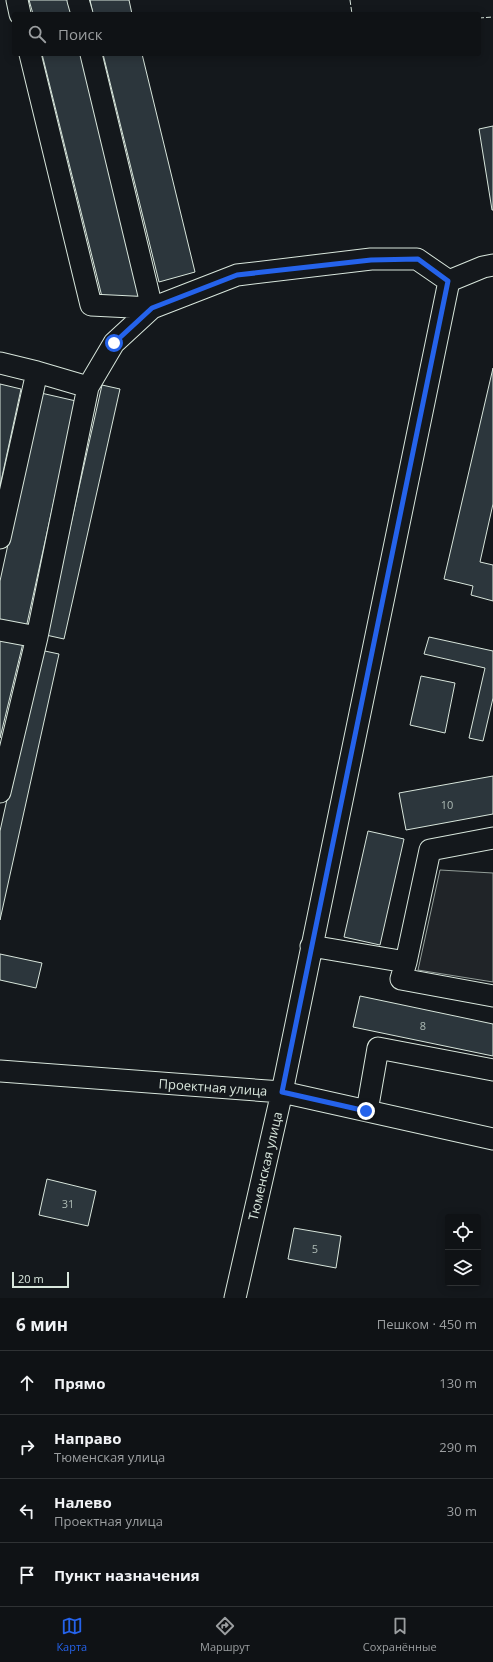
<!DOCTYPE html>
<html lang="ru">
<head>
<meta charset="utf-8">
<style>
	body { margin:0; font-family:"Open Sans",sans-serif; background:#181b1e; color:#f1f3f6 }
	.controls { position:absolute; right:12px; bottom:12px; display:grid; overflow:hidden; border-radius:4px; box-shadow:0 2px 10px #0003 }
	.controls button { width:36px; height:36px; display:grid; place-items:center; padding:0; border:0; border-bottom:1px solid #2f3234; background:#0f1215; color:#f1f3f6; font:20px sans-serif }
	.scale { position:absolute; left:12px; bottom:10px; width:57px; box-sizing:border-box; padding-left:4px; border:2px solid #d8e6dc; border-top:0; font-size:11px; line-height:14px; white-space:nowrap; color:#d8e6dc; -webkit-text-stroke:3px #14181c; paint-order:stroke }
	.stop { position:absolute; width:12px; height:12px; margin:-9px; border:3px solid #2563eb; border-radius:50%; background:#fff }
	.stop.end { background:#2563eb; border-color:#fff; box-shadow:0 1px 4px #0008 }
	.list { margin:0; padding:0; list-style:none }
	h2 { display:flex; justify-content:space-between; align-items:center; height:52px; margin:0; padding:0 16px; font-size:17px }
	h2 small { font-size:13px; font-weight:400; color:#9b9ea0 }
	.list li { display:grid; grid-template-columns:26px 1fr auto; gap:12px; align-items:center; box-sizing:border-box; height:64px; padding:0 16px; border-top:1px solid #2f3234 }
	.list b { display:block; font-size:15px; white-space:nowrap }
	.list p { margin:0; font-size:13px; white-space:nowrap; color:#9b9ea0 }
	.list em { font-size:13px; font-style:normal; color:#9b9ea0 }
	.icon { flex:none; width:22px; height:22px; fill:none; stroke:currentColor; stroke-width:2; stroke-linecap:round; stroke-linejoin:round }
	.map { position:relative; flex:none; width:493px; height:1298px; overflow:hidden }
	.search { position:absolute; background:#0f1215; box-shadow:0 2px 10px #0003; left:12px; right:12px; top:12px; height:44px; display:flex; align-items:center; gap:10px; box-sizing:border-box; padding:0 14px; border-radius:4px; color:#9b9ea0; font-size:15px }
	.sheet { height:308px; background:#0f1215 }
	nav { display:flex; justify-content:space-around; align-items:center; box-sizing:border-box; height:56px; border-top:1px solid #2f3234; background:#0f1215; font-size:11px; color:#9b9ea0 }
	nav a { display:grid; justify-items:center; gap:2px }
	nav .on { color:#2563eb }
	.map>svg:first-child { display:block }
</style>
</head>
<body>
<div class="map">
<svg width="493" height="1298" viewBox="0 0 493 1298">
	<rect width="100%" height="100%" fill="#14181c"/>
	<path fill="#202428" stroke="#939e99" d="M 440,870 L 493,873 L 493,982 L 418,970 Z"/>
	<path fill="#2c363c" stroke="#d8e6dc" d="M 29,0 L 68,0 L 71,14 L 33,14 Z
		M 90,0 L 129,0 L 132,14 L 93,14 Z
		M 42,54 L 81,54 L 140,296 L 104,305 Z
		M 103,54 L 142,54 L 195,272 L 159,282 Z
		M 493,126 L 493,210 L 492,210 L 479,129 Z
		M 493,368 L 493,504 L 480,562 L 493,565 L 493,601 L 471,595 L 473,586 L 444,579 Z
		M 0,384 L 21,389 L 0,486 Z
		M 102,385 L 120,389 L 64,639 L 46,635 Z
		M 41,393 L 76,401 L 26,628 L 0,623 L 0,581 Z
		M 0,637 L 23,643 L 0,738 Z
		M 429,637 L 493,651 L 493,698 L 483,741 L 469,738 L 485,668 L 424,654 Z
		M 40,650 L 59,654 L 0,920 L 0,831 Z
		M 421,676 L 455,683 L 445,733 L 410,725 Z
		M 493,776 L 493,814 L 406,830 L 399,793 Z
		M 368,831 L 404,839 L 380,945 L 344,937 Z
		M 0,954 L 42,963 L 36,988 L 0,980 Z
		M 360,996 L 493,1024 L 493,1056 L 353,1027 Z
		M 47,1179 L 96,1191 L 88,1226 L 39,1215 Z
		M 294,1228 L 341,1236 L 336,1268 L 288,1259 Z"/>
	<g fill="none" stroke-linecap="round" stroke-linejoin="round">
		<defs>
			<path id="minor" d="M 17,0 L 20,14
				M 78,0 L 82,14
				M 30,54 L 91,305 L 152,308 L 91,54
				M 449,281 L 483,267 L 493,265
				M 0,363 L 37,372 L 88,387
				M 0,538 L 37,372
				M 0,630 L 37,637 L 0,792
				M 37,637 L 88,387 L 114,343 L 152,308 L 237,275 L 371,259 L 417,259 L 449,281
				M 311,946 L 406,962 L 401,979 L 493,996
				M 406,962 L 430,850 L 493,838
				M 0,1071 L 282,1092 L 493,1139
				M 367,1111 L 378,1048 L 493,1070
				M 235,1298 L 282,1092 L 449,281"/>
		</defs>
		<use href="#minor" stroke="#d8e6dc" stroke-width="23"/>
		<use href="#minor" stroke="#14181c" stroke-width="21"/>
		<path stroke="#d8e6dc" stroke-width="1" stroke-dasharray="5 2" stroke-linecap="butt" d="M 350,0 L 352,14
			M 479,18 L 493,17"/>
	</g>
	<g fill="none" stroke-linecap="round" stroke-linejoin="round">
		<path stroke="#2563eb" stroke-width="5" d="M 114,343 L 152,308 L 237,275 L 371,260 L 418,259 L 448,281 L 282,1092 L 366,1111"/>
	</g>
	<g text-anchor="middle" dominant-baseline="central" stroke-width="3" stroke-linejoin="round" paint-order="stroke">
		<g font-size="11" fill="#adbab4">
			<text x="447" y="804">10</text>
			<text x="423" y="1025">8</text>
			<text x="68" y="1203">31</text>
			<text x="315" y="1248">5</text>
		</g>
		<g font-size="13" fill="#d8e6dc" stroke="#14181c">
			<text transform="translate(213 1087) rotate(4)">Проектная улица</text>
			<text transform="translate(265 1166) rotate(-77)">Тюменская улица</text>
		</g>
	</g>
</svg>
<div class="controls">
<button><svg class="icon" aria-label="locate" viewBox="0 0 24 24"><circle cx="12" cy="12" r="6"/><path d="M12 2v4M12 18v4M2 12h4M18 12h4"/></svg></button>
<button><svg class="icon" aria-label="layers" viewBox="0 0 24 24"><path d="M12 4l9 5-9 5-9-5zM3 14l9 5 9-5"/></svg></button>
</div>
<div class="scale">20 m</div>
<div class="stop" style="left:114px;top:343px"></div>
<div class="stop end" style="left:366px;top:1111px"></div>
<div class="search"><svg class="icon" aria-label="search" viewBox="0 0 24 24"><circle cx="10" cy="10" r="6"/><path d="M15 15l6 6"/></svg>Поиск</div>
</div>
<section class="sheet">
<h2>6 мин<small>Пешком · 450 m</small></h2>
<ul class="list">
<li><svg class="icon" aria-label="ahead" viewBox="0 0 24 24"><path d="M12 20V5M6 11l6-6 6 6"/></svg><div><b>Прямо</b></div><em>130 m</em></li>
<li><svg class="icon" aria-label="right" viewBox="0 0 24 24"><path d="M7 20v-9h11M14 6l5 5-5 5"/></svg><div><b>Направо</b><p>Тюменская улица</p></div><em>290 m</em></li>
<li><svg class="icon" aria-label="left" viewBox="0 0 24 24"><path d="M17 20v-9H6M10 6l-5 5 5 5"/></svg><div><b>Налево</b><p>Проектная улица</p></div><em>30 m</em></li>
<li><svg class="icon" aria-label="arrive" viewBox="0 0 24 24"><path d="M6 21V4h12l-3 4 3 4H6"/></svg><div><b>Пункт назначения</b></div></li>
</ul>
</section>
<nav>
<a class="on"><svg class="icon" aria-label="map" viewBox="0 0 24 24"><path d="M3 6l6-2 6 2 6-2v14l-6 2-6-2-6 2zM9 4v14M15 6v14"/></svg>Карта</a>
<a><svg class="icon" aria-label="directions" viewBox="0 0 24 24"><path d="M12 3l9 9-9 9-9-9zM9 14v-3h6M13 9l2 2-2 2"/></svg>Маршрут</a>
<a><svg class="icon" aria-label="saved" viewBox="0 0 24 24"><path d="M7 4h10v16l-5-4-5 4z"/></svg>Сохранённые</a>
</nav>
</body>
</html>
